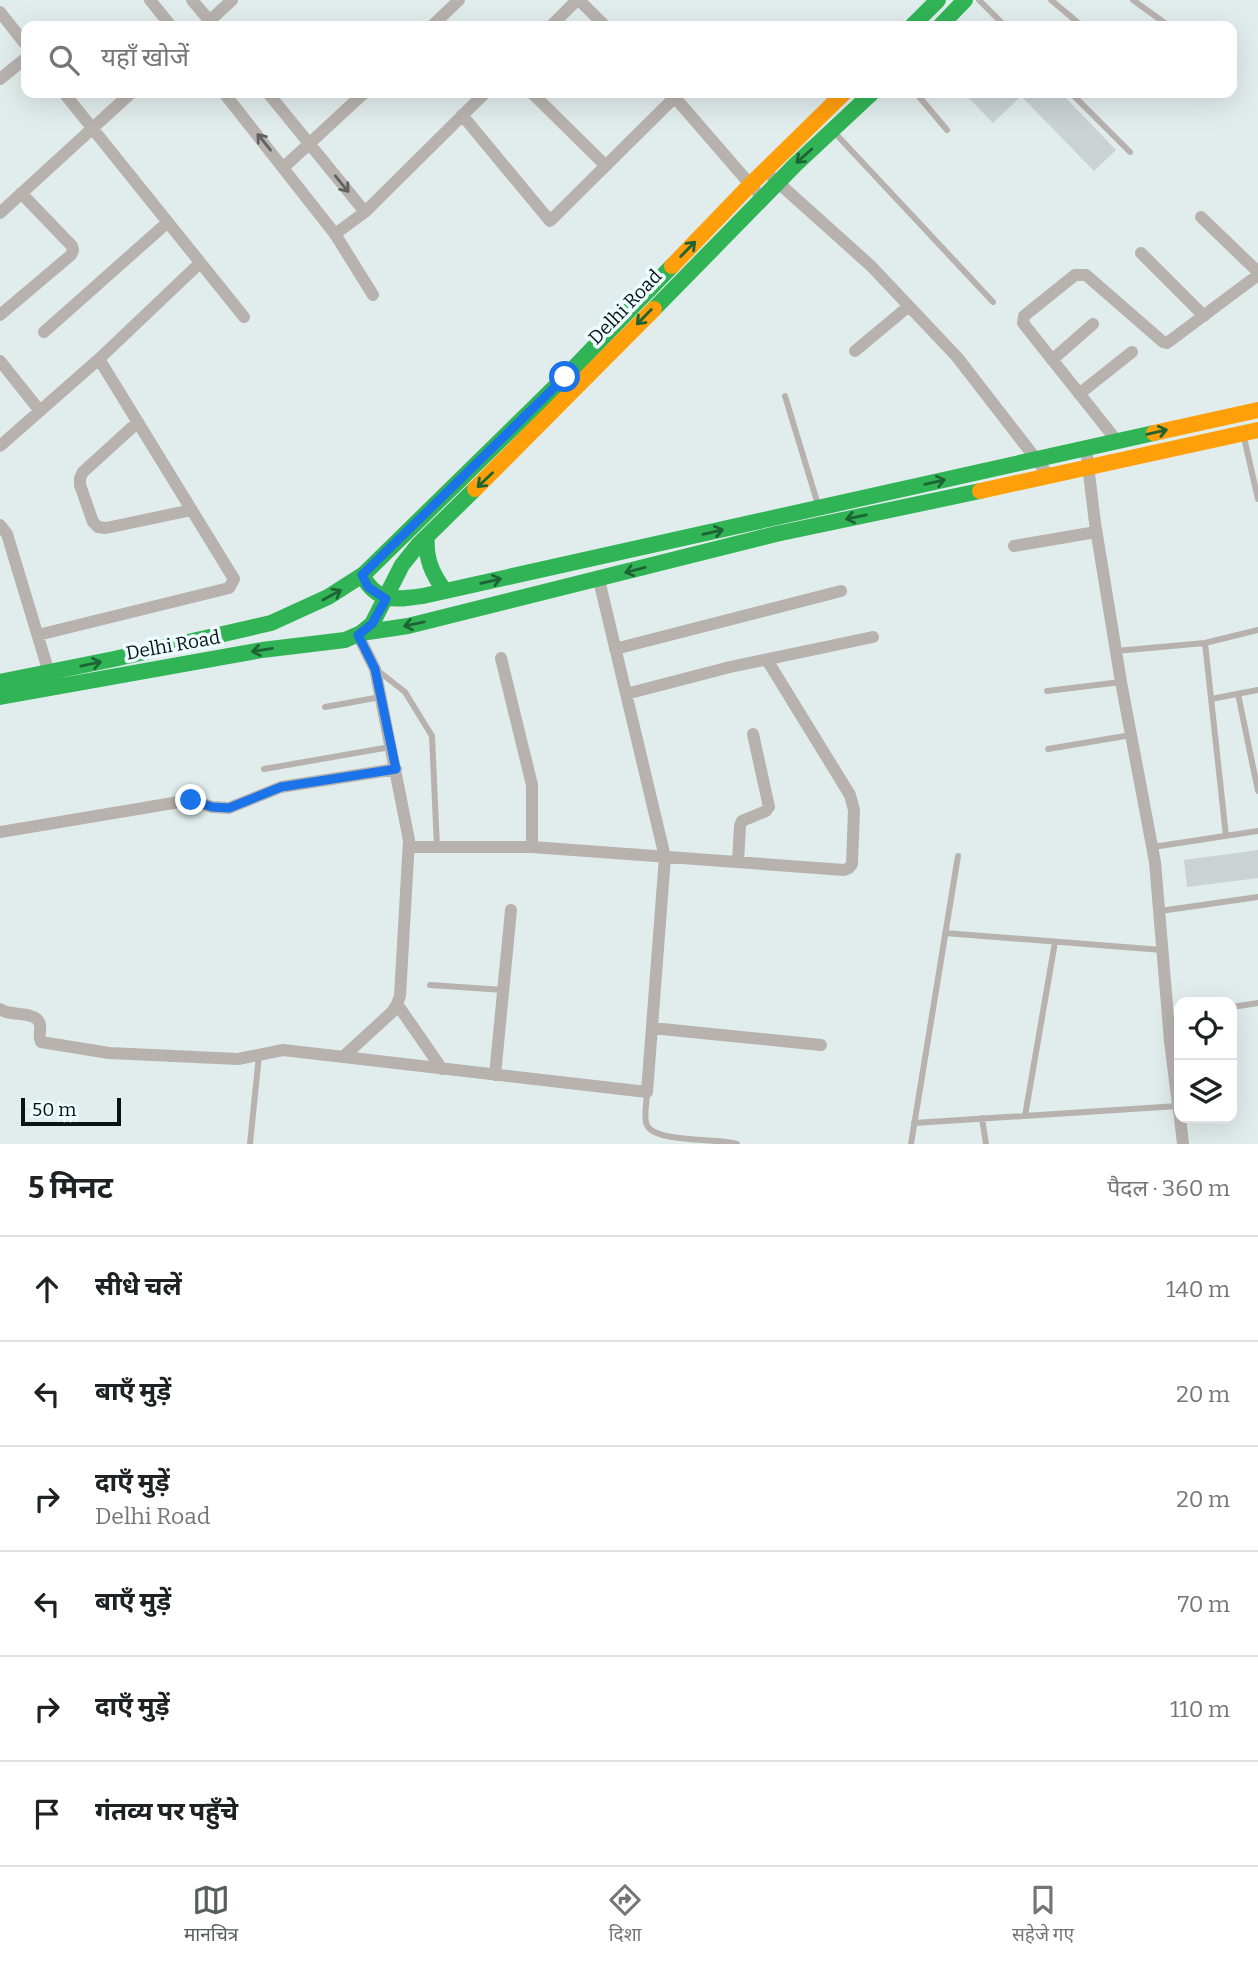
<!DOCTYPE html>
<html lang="hi">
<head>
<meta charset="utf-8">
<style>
	body { margin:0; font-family:Bitter,"Noto Sans Devanagari",serif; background:#f2f2f2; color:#202124 }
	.controls { position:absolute; right:21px; bottom:21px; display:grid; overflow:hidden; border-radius:14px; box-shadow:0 7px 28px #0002 }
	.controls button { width:63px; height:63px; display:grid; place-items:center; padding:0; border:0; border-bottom:2px solid #e0e0e0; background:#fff; color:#202124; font:35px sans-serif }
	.scale { position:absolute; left:21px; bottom:18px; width:100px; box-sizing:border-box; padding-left:7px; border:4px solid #0b1213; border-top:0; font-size:19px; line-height:24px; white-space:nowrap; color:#0b1213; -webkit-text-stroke:5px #edfcfe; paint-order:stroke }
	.stop { position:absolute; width:21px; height:21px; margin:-16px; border:5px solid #1a73e8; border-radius:50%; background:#fff }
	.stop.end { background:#1a73e8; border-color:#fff; box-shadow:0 2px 7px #0008 }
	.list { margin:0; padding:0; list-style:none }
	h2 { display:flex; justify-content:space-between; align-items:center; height:91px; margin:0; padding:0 28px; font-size:30px }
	h2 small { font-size:23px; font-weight:400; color:#757577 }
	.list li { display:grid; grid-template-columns:46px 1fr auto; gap:21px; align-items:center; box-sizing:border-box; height:105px; padding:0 28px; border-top:2px solid #e0e0e0 }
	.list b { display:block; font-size:26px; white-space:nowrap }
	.list p { margin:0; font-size:23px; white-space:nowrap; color:#757577 }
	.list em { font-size:23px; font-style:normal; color:#757577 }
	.icon { flex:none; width:38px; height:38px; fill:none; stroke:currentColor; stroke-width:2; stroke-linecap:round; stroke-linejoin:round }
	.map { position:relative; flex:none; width:1258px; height:1144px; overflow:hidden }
	.search { position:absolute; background:#fff; box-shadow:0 7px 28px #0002; left:21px; right:21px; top:21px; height:77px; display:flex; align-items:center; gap:18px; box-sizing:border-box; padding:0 24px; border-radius:14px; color:#757577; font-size:26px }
	.sheet { height:721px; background:#fff }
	nav { display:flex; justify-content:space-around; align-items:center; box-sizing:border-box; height:98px; border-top:2px solid #e0e0e0; background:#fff; font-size:19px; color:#757577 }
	nav a { display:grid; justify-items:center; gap:4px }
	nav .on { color:#565e5f }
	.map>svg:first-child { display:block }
</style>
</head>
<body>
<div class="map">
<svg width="1258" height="1144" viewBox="0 0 1258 1144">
	<rect width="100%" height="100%" fill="#e1eced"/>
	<path fill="#cad2d3" d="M 964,93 L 1061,93 L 1116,150 L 1094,171 L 1021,96 L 993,123 Z
		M 1258,850 L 1258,878 L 1187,887 L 1184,860 Z"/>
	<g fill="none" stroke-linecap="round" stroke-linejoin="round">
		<path stroke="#b7b2ae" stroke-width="6" d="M 979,0 L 1005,26
			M 1051,0 L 1082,26
			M 1133,0 L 1169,26
			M 916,93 L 947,130
			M 1071,93 L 1130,152
			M 834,132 L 993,302
			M 785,396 L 819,508
			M 1243,433 L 1258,499
			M 1205,643 L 1226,836
			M 1116,651 L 1205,643 L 1258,630
			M 377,670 L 405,692 L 432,736 L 437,847
			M 1047,691 L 1121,682
			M 1238,694 L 1258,791
			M 1211,699 L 1258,690
			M 325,707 L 381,697
			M 1048,749 L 1131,735
			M 264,769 L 390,747
			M 1153,847 L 1258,831
			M 1160,911 L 1258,897
			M 945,933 L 1162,950
			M 430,985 L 504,990
			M 1232,1007 L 1258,1003
			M 647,1092 C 647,1102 643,1117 647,1125 C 655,1143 718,1138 737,1144
			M 1025,1116 L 1055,942
			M 982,1118 L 986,1144
			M 914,1123 L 1178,1106
			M 250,1144 L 259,1055
			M 911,1144 L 958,856"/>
		<path stroke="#b7b2ae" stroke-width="12" d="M 150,0 L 171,26
			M 192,0 L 214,26
			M 579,0 L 605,26
			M 0,12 L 26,45
			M 204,26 L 232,0
			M 432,26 L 459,0
			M 551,26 L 577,0
			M 0,79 L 26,58
			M 64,93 L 244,317
			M 224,93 L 335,234 L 373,295
			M 268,93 L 365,212
			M 532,93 L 606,166
			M 671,93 L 755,190
			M 462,115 L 550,221 L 675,97
			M 284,167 L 364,93
			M 773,178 L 871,266 L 957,357 L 1050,477
			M 0,213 L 131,93
			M 1201,217 L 1258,272
			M 335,234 L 365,212 L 485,93
			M 1141,253 L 1204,316
			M 0,315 L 71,255 L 73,250 L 72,246 L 21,193
			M 44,332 L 168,222
			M 855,351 L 909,306
			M 1052,360 L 1093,324
			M 0,361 L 40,411
			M 1079,394 L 1132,352
			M 138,422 L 83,472 L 80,478 L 80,485 L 93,522 L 98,527 L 106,528 L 192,510
			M 1117,441 L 1023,323 L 1024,316 L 1075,275 L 1086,275 L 1163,342 L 1167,343 L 1258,275
			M 0,446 L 99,359 L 200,263
			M 1086,448 L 1095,523 L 1121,682 L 1155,862 L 1170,1041 L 1179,1113
			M 0,525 L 7,534 L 49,673
			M 1014,546 L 1096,532
			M 38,635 L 229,588 L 234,579 L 99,359
			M 615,649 L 841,591
			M 501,658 L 532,785 L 532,847
			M 626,694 L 730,667 L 873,637
			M 0,832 L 191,800 L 212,807 L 229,808 L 281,787 L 396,769
			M 409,847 L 532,847 L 844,870 L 849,868 L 852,864 L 854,810 L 850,795 L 767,660
			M 738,862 L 740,826 L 742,821 L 766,811 L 769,807 L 753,734
			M 397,1004 L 442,1069
			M 0,1009 C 9,1017 38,1010 40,1025 C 41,1032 38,1035 41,1042 L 109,1053 L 238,1059 L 283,1050 L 647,1092 L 665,857 L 599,580
			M 652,1028 L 821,1045
			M 343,1057 L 392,1012 L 397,1004 L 400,996 L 409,840 L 375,669 L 358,635
			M 495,1075 L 511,910
			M 1180,1118 L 1183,1144"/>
		<path stroke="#30b455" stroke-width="16" d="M 912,26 L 938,0
			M 940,26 L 965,0
			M 654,309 L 796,164 L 872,93
			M 427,536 C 425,558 432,574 445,591
			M 362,575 C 377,603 395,600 423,596 L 1154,433
			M 361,633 L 408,626 L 776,534 L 980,491
			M 0,682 L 114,659 L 271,623 L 328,597 L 364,574 L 565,377 L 672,266
			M 0,697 L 262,650 L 345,640 L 361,633 L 372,624 L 402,565 L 418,545 L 475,489"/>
		<path stroke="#ff9f0a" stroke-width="16" d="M 672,266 L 750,185 L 844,93
			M 1154,433 L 1258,410
			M 475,489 L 654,309
			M 980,491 L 1258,430"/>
	</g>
	<defs><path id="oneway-shaft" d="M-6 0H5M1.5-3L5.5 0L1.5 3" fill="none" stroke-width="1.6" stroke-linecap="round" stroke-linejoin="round" transform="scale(1.75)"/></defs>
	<g stroke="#616260">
		<use href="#oneway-shaft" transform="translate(264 142) rotate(-129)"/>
		<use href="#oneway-shaft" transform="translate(342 184) rotate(51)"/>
	</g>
	<g stroke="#1e6334">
		<use href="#oneway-shaft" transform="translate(804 156) rotate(138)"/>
		<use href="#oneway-shaft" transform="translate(688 249) rotate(-46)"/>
		<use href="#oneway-shaft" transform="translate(644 317) rotate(134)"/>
		<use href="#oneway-shaft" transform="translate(1157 432) rotate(-13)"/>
		<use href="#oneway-shaft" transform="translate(485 480) rotate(136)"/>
		<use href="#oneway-shaft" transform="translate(935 482) rotate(-13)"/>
		<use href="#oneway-shaft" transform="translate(856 517) rotate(168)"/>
		<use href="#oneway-shaft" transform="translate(713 532) rotate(-13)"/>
		<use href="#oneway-shaft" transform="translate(635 570) rotate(165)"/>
		<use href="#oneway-shaft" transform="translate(491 581) rotate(-13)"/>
		<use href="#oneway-shaft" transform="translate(332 595) rotate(-29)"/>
		<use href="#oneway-shaft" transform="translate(414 624) rotate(168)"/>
		<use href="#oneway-shaft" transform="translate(262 650) rotate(171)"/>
		<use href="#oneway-shaft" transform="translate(91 664) rotate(-12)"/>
	</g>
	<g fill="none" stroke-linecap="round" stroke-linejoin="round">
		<path stroke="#1a73e8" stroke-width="9" d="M 191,800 L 212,807 L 229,808 L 281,787 L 396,769 L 375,669 L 358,635 L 372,624 L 386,599 L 368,587 L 362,575 L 565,377"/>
	</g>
	<g text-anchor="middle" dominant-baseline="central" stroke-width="7" stroke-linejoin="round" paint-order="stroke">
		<g font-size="19" fill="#0b1213" stroke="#edfcfe">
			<text transform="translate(625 307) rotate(-46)">Delhi Road</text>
			<text transform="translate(173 645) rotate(-10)">Delhi Road</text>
		</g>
	</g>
</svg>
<div class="controls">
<button><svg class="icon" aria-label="locate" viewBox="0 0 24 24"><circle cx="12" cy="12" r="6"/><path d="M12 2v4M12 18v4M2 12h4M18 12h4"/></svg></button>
<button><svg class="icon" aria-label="layers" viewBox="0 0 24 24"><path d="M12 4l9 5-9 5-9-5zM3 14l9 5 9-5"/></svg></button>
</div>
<div class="scale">50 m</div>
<div class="stop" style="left:565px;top:377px"></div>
<div class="stop end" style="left:191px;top:800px"></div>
<div class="search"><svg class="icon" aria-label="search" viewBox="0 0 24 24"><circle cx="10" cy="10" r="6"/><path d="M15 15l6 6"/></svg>यहाँ खोजें</div>
</div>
<section class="sheet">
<h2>5 मिनट<small>पैदल · 360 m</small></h2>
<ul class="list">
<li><svg class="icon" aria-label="ahead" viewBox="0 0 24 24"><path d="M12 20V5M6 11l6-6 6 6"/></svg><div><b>सीधे चलें</b></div><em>140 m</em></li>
<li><svg class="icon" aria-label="left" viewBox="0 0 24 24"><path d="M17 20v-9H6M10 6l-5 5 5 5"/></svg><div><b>बाएँ मुड़ें</b></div><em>20 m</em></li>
<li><svg class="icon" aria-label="right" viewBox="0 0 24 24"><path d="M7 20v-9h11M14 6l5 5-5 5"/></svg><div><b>दाएँ मुड़ें</b><p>Delhi Road</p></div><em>20 m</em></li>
<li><svg class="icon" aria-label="left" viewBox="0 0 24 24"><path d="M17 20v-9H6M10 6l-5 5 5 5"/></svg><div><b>बाएँ मुड़ें</b></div><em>70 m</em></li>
<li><svg class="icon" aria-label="right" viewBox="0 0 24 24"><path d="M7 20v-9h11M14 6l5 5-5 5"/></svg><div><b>दाएँ मुड़ें</b></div><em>110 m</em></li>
<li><svg class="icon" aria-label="arrive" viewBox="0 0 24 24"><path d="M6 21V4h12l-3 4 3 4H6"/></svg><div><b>गंतव्य पर पहुँचे</b></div></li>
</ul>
</section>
<nav>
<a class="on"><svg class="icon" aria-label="map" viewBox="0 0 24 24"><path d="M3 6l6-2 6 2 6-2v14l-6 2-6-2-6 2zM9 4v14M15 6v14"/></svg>मानचित्र</a>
<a><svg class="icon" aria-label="directions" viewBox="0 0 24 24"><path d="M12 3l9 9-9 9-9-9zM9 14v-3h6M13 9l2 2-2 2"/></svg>दिशा</a>
<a><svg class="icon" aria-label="saved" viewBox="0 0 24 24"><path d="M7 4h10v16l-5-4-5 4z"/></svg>सहेजे गए</a>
</nav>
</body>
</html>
